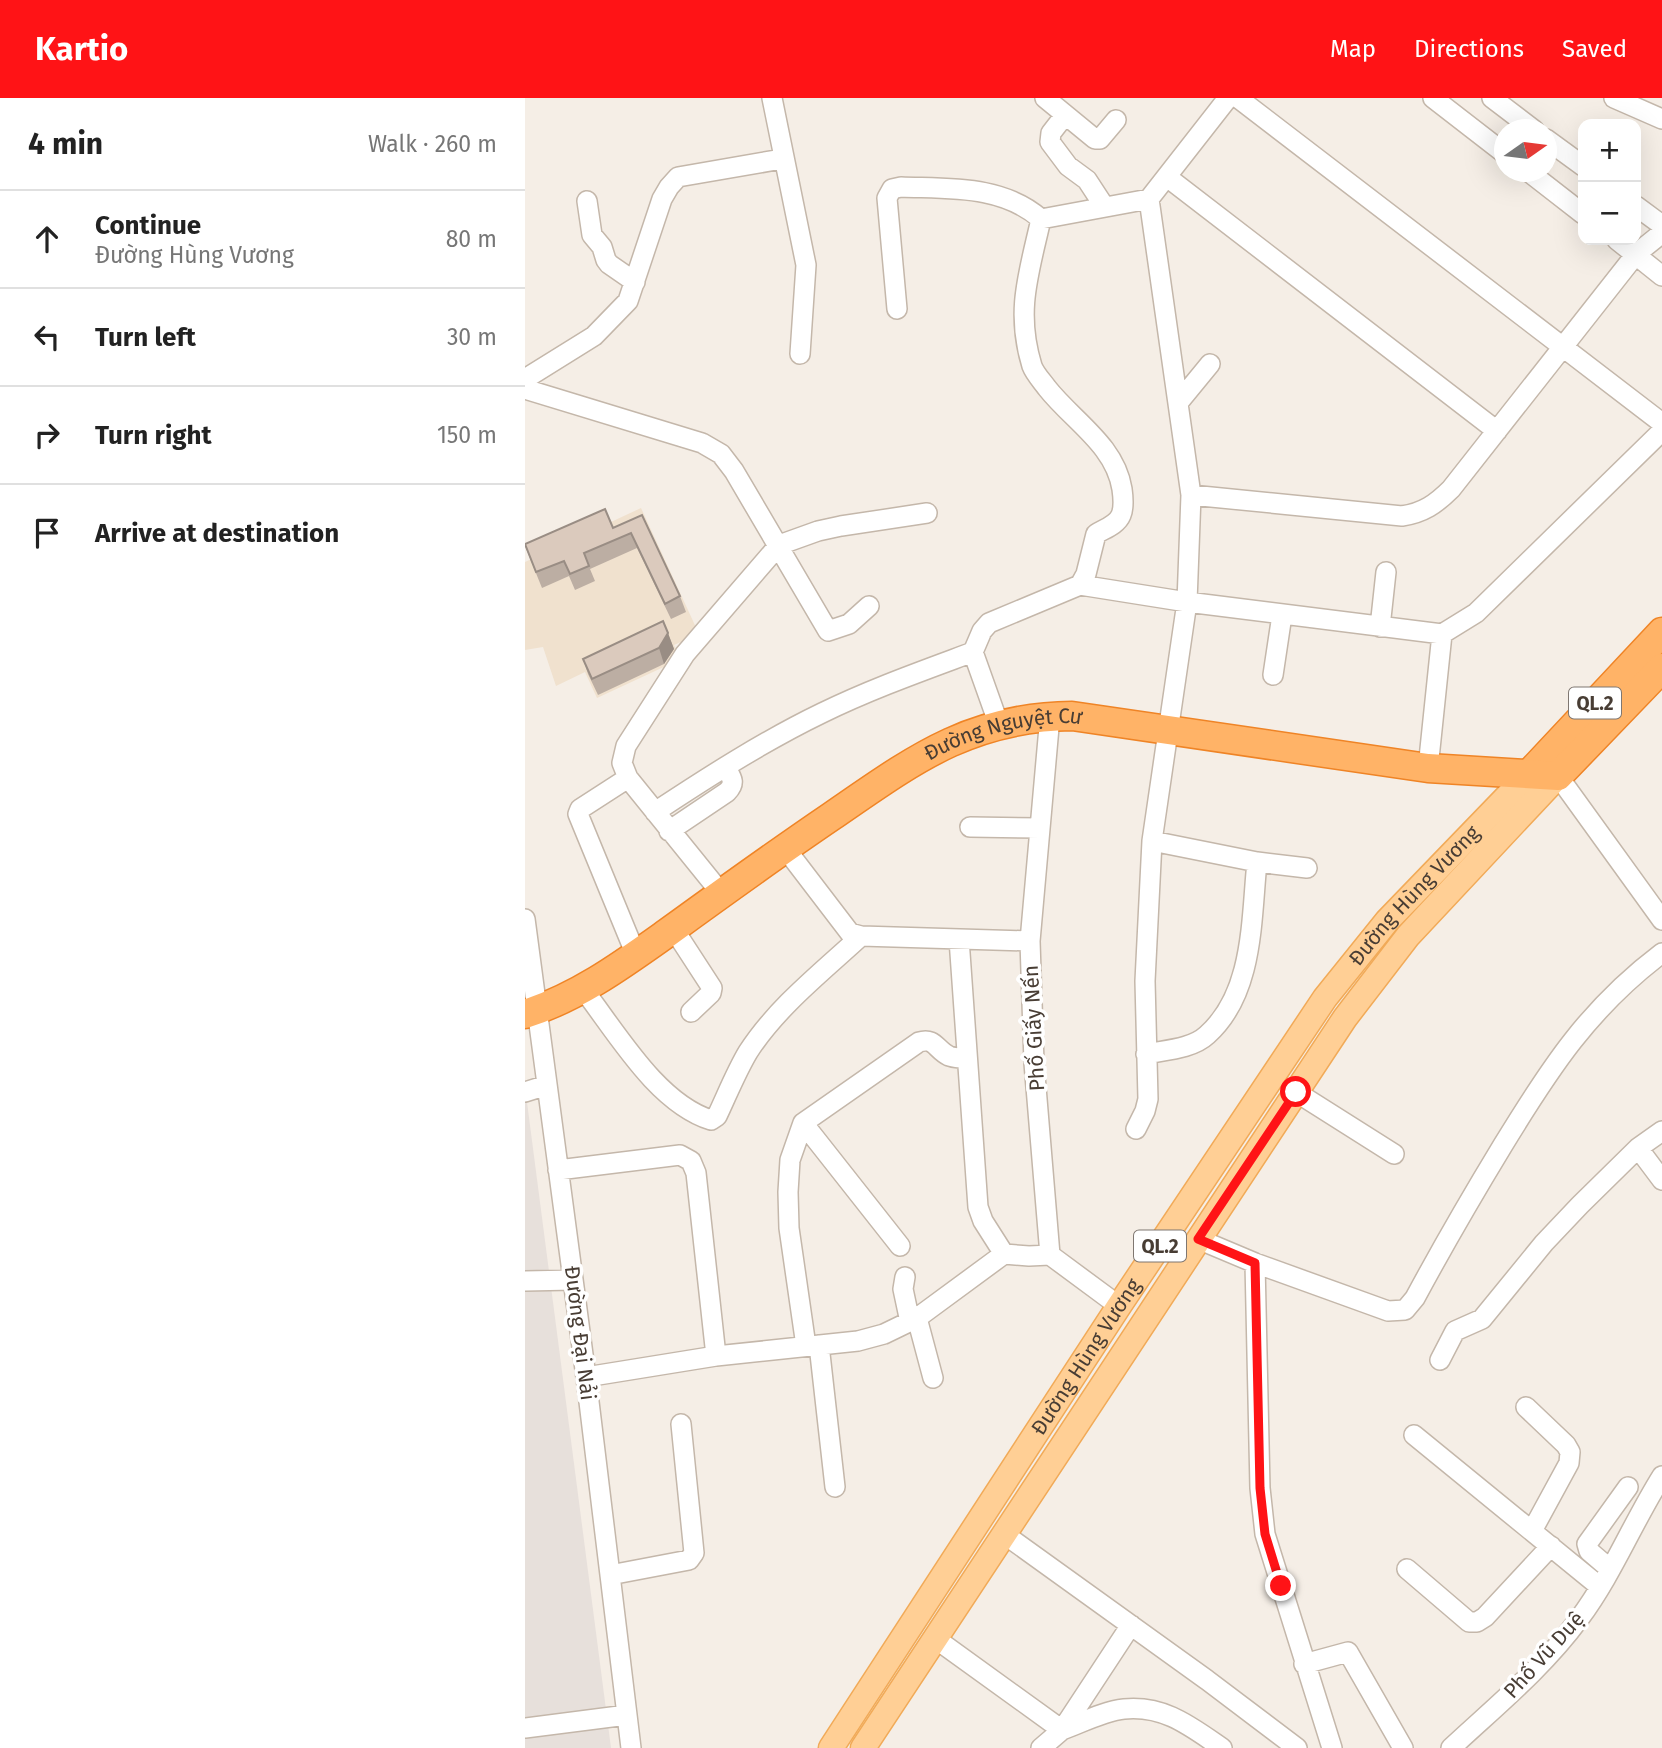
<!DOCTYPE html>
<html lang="en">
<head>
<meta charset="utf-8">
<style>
	body { margin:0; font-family:"Fira Sans",sans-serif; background:#f6f6f6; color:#222 }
	.controls { position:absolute; right:21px; top:21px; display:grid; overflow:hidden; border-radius:14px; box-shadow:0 7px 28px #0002 }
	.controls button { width:63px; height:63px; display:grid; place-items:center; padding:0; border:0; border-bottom:2px solid #e0e0e0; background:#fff; color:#222; font:35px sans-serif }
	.compass { position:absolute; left:969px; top:21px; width:63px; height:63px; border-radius:50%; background:#fff; box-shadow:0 7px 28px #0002; rotate:76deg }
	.stop { position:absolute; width:21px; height:21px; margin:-16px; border:5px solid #ff1316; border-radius:50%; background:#fff }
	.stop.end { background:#ff1316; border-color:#fff; box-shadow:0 2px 7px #0008 }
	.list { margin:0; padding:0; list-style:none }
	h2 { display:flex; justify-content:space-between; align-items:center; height:91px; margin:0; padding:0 28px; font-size:30px }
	h2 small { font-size:23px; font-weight:400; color:#767676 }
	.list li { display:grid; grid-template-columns:46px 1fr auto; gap:21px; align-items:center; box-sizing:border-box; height:98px; padding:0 28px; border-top:2px solid #e0e0e0 }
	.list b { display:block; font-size:26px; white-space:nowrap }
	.list p { margin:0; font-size:23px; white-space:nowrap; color:#767676 }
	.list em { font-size:23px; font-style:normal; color:#767676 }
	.icon { flex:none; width:38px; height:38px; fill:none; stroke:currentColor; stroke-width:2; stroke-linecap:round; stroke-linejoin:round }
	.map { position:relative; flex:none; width:1137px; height:1650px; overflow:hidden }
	header { display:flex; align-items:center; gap:42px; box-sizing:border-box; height:98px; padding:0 35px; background:#ff1316; color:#fff }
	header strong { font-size:33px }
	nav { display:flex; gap:38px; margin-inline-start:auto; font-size:24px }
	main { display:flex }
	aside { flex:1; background:#fff }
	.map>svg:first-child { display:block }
</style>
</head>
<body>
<header>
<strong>Kartio</strong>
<nav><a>Map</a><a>Directions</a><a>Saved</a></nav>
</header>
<main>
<aside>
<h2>4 min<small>Walk · 260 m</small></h2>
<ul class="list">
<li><svg class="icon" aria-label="ahead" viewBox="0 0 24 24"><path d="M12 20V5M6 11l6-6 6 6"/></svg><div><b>Continue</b><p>Đường Hùng Vương</p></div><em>80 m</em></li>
<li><svg class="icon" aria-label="left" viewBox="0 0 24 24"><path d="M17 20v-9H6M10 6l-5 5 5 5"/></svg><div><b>Turn left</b></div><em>30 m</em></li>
<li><svg class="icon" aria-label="right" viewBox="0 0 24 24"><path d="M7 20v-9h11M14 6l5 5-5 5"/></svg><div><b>Turn right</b></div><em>150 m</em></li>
<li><svg class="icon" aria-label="arrive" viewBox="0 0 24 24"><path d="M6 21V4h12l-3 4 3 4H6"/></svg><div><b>Arrive at destination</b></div></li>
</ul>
</aside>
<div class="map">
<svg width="1137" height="1650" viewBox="0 0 1137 1650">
	<rect width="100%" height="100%" fill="#f5eee6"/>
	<path fill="#e7e0db" d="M 0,989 L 86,1650 L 0,1650 Z"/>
	<path fill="#f0e1ce" d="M 116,410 L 174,536 L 149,547 L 156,561 L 72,600 L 60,574 L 31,588 L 18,549 L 0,552 L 0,464 Z"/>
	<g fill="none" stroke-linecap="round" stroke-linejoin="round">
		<defs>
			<path id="minor" d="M 247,0 L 281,167 L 275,256
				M 520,0 L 570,41 L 575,41 L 591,22
				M 713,0 L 1137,325
				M 908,0 L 979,55
				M 967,0 L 1009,32
				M 1089,0 L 1137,21
				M 540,17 L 526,35 L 525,44 L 543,68 L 562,82 L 579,108
				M 1021,41 L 1058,68
				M 1004,74 L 1058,116
				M 642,79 L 972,333
				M 62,103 L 67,137 L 77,149 L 81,162 L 84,166 L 110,184
				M 1111,108 L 1137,127
				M 516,121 C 504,175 490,213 507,268 C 510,276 517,283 522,290 C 548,323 590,347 597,391 C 598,398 599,410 596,417 C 592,427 579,431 571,436 L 561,476 L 555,487
				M 516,121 L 624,101
				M 1092,142 L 1137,178
				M 372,211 L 362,100 L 367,91 L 376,89 C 425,91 477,87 516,121
				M 0,281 L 69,238 L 103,203 L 137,101 L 144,89 L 153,79 L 257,61
				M 0,291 L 177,345 L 196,356 L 209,373 L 303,533 L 324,526 L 344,508
				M 653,305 L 685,266
				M 666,397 L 877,418 C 898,415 911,406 926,391 L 1111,156 L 1137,135
				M 855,529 L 861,474
				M 748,577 L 757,517
				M 525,618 L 505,843 L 509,965 L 525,1157 L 594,1208
				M 474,627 L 448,554 L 457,533 L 464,525 L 555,487 L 662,504 L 917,536 L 951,515 L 1137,333
				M 903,670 L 917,536
				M 1033,678 L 1137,822
				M 103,680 L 55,711 L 53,716 L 111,857
				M 130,714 C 183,679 239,643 297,615 C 346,591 397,573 448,554
				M 445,729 L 515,730
				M 144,733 L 202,694 C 211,685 207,680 201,670
				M 260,750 L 325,835 L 336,838 L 505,843
				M 732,764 L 782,770
				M 196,795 L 103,680 L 97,665 L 101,648 L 160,556 L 254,447 L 293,433 L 316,428 L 402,415
				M 0,821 L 61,1279 L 106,1650
				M 148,830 L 187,890 L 186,895 L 166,914
				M 434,841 L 453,1109 L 458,1123 L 479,1156
				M 58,891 C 92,935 132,1005 186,1022 L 192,1018 C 202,997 211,974 223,954 C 252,909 297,874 336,838
				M 621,956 C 640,952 667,951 682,937 C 729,895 726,822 732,764 L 627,743
				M 0,994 L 22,987
				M 771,994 L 869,1056
				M 278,1025 L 375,1148
				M 611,1031 L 620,1013 L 623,1001 L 620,883 L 627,743 L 662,504 L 666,397 L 624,101 L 703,0
				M 1113,1050 L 1137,1082
				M 33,1072 L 155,1057 L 166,1063 L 171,1075 L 191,1258
				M 673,1141 L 730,1165 L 863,1213 L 880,1212 L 890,1200 C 918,1148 947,1098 978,1047 C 1025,970 1064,910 1137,855
				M 730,1165 L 735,1390 L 740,1436 L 807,1650
				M 380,1179 L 378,1191 L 385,1224
				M 0,1183 L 48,1182
				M 392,1220 L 408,1280
				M 294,1247 L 310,1389
				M 281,1248 L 264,1130 L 263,1094 L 265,1062 L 278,1025 L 394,944 C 410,939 411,952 424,958 C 429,960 437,960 442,961
				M 915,1262 L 930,1233 L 957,1221 L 1019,1145 L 1055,1107 L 1113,1050 L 1137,1033
				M 61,1279 L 191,1258 L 333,1243 L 359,1236 L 392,1220 L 479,1156 L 504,1158 L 525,1157
				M 1001,1309 L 1041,1347 L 1045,1354 L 1044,1365 L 1007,1433
				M 889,1337 L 1074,1488
				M 479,1436 L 682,1582 L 772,1650
				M 882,1471 L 944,1524 L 952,1524 L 960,1519 L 1026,1448
				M 1085,1471 L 1064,1453 L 1062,1446 L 1103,1389
				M 85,1477 L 164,1462 L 169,1455 L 156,1326
				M 411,1541 L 537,1632
				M 779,1566 L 823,1554 L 878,1650
				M 0,1630 L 102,1617
				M 537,1632 C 556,1625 579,1613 599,1611 C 639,1607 665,1628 697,1650
				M 516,1650 L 537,1632 L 606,1527
				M 926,1650 C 970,1609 1018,1570 1054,1521 C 1087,1477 1108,1424 1137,1378"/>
			<g id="major">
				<path id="s1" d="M 306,1650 L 594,1208 L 800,900 L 862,823 L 1004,676"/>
				<path d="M 338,1650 L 820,920 L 883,838 L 1033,678"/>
			</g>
			<g id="highway">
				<path d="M 1004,676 L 1137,534"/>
				<path id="s2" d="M 0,916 C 53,899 97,867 142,835 C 197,795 251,756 307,718 C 387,663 444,619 547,618 L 903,670 L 1033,678 L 1137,570"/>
			</g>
		</defs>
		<use href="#minor" stroke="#c4b7aa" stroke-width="22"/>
		<use href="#major" stroke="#f1aa58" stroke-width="27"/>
		<use href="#highway" stroke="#ef8426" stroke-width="31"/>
		<use href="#minor" stroke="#fff" stroke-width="19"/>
		<use href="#major" stroke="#ffcf95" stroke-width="24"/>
		<use href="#highway" stroke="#ffb367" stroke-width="28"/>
	</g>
	<path fill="#bcaea3" d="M 117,417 L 155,498 L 161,514 L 146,521 L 112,450 L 65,471 L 70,483 L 50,492 L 44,478 L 17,490 L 0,448 L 88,430 Z
		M 138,523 L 149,551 L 139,566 L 73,597 L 63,576 L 58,561 Z"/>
	<path fill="#998d84" d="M 143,535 L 149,551 L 139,566 L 134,550 Z"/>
	<path fill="#dbcabd" stroke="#998d84" stroke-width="2" d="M 80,411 L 88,430 L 117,417 L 155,498 L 140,506 L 106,435 L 59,455 L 64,468 L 45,476 L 39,463 L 11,474 L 0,446 Z
		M 138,523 L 143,535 L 134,550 L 67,581 L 58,561 Z"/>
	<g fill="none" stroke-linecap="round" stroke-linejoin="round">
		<path stroke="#ff1316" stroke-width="9" d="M 756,1488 L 740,1436 L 735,1390 L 730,1165 L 673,1141 L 771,994"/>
	</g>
	<g text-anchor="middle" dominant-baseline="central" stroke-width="7" stroke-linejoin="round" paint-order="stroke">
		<g fill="#fff" stroke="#7f7771" stroke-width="2">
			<rect x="1044" y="589.5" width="52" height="31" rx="5"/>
			<rect x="609" y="1132.5" width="52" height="31" rx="5"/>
		</g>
		<g font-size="19" font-weight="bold" fill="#483d34">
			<text x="1070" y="605">QL.2</text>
			<text x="635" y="1148">QL.2</text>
		</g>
		<g font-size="21" fill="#483d34" stroke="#fff">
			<text stroke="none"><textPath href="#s2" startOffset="560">Đường Nguyệt Cư</textPath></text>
			<text stroke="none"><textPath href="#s1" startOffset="1034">Đường Hùng Vương</textPath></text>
			<text transform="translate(509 930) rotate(-93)">Phố Giấy Nến</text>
			<text transform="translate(55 1235) rotate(83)">Đường Đại Nải</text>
			<text stroke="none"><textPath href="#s1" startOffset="467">Đường Hùng Vương</textPath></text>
			<text transform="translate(1019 1557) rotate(-48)">Phố Vũ Duệ</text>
		</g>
	</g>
</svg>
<div class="controls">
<button>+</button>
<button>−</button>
</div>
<svg class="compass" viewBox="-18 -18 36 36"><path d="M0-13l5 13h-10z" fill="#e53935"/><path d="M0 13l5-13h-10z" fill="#767676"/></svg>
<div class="stop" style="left:771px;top:994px"></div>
<div class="stop end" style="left:756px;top:1488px"></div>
</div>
</main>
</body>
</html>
